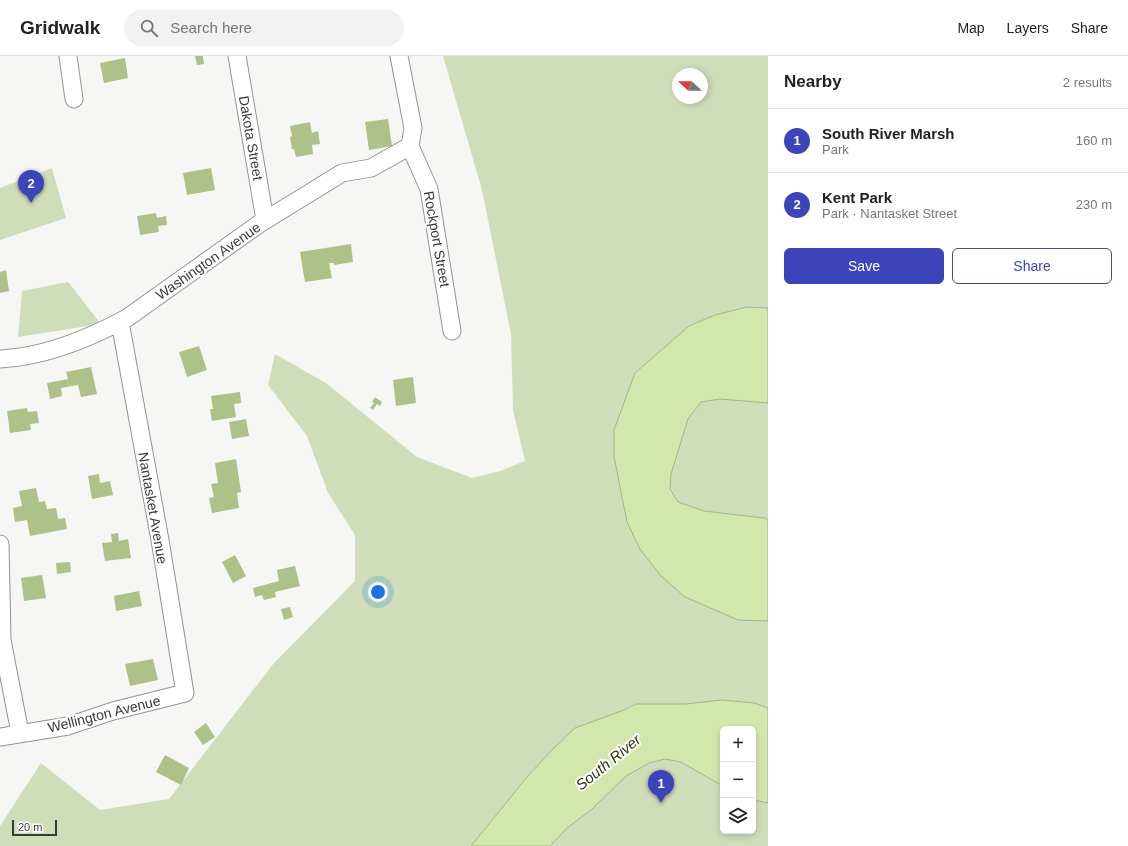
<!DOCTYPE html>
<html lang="en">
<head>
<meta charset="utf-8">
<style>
	body { margin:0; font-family:Helvetica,sans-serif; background:#f2f2f2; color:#222 }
	.controls { position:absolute; right:12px; bottom:12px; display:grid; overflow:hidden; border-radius:6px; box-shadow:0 2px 6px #0003 }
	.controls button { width:36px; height:36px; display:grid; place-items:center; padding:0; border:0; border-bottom:1px solid #e0e0e0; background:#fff; color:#222; font:20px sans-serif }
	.compass { position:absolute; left:672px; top:12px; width:36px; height:36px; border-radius:50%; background:#fff; box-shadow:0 2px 6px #0003; rotate:292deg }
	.scale { position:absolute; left:12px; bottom:10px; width:45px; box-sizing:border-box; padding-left:4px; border:2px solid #393938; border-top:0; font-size:11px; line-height:14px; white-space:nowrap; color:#393938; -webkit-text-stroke:3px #fff; paint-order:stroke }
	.you { position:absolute; left:378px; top:536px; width:14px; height:14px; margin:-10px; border:3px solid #fff; border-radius:50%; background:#1a73e8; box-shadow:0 0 0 6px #1a73e833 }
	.badge { display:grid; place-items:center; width:26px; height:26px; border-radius:50%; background:#3b44b8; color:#fff; font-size:13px; font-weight:700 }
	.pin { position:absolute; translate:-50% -33px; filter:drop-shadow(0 1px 2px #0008) }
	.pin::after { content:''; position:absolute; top:21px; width:14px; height:12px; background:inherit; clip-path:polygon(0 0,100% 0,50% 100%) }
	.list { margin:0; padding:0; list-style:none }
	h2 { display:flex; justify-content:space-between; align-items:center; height:52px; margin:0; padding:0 16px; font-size:17px }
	h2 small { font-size:13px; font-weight:400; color:#767676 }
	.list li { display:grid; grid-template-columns:26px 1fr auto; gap:12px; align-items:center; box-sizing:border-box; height:64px; padding:0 16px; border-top:1px solid #e0e0e0 }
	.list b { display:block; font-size:15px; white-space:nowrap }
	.list p { margin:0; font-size:13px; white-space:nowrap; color:#767676 }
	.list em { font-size:13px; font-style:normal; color:#767676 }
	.actions { display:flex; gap:8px; padding:12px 16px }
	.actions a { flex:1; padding:9px 0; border:1px solid #3b44b8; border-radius:6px; text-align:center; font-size:14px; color:#3b44b8 }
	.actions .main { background:#3b44b8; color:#fff }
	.icon { flex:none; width:22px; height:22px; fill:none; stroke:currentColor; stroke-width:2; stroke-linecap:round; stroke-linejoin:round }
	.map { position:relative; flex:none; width:768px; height:790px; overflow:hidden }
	header { display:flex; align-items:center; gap:24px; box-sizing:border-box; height:56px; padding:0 20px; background:#fff; border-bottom:1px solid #e0e0e0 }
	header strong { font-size:19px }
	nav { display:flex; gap:22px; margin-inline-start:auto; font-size:14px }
	.search { width:280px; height:36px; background:#f2f2f2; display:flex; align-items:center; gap:10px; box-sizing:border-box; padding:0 14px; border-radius:22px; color:#767676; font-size:15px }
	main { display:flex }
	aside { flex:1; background:#fff }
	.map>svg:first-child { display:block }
</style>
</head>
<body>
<header>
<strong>Gridwalk</strong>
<div class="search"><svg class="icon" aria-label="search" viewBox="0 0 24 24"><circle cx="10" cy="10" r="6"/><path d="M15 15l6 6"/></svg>Search here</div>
<nav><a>Map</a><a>Layers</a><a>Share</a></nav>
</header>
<main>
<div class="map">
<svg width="768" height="790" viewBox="0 0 768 790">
	<rect width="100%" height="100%" fill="#f6f7f4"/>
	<path fill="#d0ddb9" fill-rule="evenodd" d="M 443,0 L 768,0 L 768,252 L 747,251 L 689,270 L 635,317 L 614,374 L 614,400 L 627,466 L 685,541 L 738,564 L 768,565 L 768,652 L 754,647 L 722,644 L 686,648 L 636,648 L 624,654 L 575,672 L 552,694 L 527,721 L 471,790 L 0,790 L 0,770 L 41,707 L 100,754 L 169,743 L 274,607 L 355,525 L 355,479 L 328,437 L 307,380 L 268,329 L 275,298 L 326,327 L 417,401 L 472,422 L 500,415 L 525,405 L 513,354 L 511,278 L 482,134 ZM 678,18 L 702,18 L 702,42 L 678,42 Z
		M 52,112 L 66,162 L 0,184 L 0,132 Z
		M 68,226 L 101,268 L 18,281 L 22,235 Z
		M 720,343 L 768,347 L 768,464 L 764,462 L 704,455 L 678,446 L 670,433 L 671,418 L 688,363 L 701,346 Z
		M 665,703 L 681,706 L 723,730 L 723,775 L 753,775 L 753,744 L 768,747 L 768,790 L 550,790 L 567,772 L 591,754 L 626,720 L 649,707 Z"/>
	<path fill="#d3e7ad" stroke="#a5b38a" d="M 747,251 L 768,252 L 768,347 L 720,343 L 701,346 L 688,363 L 671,418 L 670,433 L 678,446 L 704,455 L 764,462 L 768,464 L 768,565 L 738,564 L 685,541 L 661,520 L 640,493 L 627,466 L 614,400 L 614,374 L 635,317 L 689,270 L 715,259 Z
		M 722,644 L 754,647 L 768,652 L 768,747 L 753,744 L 753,673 L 723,673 L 723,730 L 681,706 L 665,703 L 649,707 L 626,720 L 591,754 L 567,772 L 550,790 L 471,790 L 527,721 L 552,694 L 575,672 L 624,654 L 636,648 L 686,648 Z"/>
	<path fill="#aec188" d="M 195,0 L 203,0 L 204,8 L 197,9 Z
		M 125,2 L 128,22 L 104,27 L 100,7 Z
		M 388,63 L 392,90 L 369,94 L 365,66 Z
		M 310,66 L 312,77 L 318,75 L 320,88 L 312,89 L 313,98 L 296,101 L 294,93 L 292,93 L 290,81 L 292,80 L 290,70 Z
		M 211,112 L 215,134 L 187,139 L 183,117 Z
		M 156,157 L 157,162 L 166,160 L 167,169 L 158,170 L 159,176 L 140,179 L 137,160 Z
		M 351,188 L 353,206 L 334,209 L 334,207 L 329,207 L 332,222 L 305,226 L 300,196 Z
		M 6,214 L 9,235 L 0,237 L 0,216 Z
		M 199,290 L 207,314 L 187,321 L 179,296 Z
		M 91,311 L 97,338 L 81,341 L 78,329 L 61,332 L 62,340 L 50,343 L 47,327 L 68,323 L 66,316 Z
		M 413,321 L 416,347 L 396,350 L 393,324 Z
		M 240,336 L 241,347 L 234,348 L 236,361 L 212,365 L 210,353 L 213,353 L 211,340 Z
		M 375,341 L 382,346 L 380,350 L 377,348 L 373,354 L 370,352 L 374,347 L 372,346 Z
		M 27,352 L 28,356 L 37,355 L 39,367 L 30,368 L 31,374 L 10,377 L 7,355 Z
		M 246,363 L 249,380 L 232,383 L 229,366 Z
		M 236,403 L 241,436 L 237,437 L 239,452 L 212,457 L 209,442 L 214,441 L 211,428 L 218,427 L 215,407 Z
		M 99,418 L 100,427 L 110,425 L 113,439 L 92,443 L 88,420 Z
		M 36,432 L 39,446 L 45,445 L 47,453 L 56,452 L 58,463 L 65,462 L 67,473 L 30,480 L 27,464 L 15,466 L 13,452 L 22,450 L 19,435 Z
		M 118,477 L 119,485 L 128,483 L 131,502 L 105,505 L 102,487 L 112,486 L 111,478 Z
		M 235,499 L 246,520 L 233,527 L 222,506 Z
		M 70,506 L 71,516 L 57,518 L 56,507 Z
		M 295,510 L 300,530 L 275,536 L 276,541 L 264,544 L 262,539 L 255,541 L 253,532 L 279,525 L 277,514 Z
		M 42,519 L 46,542 L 24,545 L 21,522 Z
		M 139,535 L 142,550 L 116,555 L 114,540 Z
		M 290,551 L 293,561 L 284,564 L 281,553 Z
		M 153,603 L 158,624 L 130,630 L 125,608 Z
		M 206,667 L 215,681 L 203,689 L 194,676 Z
		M 165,699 L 189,712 L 181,729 L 156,716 Z"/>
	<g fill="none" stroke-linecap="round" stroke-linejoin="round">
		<defs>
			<path id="street" d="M 68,0 L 74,43
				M 237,0 L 265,164
				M 399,0 L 413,72 L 410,90 L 429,133 L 452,275
				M 0,303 C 45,301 88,283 127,262 L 259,168 L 342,117 L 371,112 L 410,90
				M 0,488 L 2,584 L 20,677
				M 0,681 L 68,670 L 113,655 L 185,637 L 160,484 L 120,266"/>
		</defs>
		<use href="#street" stroke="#929390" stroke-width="19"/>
		<use href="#street" stroke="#fff" stroke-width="17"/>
	</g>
	<g text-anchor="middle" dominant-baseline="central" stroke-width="4" stroke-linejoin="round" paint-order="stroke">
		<g font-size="14" fill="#393938" stroke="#fff">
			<text transform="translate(251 82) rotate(80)">Dakota Street</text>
			<text transform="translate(437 183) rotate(80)">Rockport Street</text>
			<text transform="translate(208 205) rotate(-35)">Washington Avenue</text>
			<text transform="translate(153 452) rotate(80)">Nantasket Avenue</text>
			<text transform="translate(104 658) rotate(-14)">Wellington Avenue</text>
		</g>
		<g font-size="15" font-style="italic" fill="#2a360b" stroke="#fff">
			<text transform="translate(608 706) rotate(-39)">South River</text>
		</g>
	</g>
</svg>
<div class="controls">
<button>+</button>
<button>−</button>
<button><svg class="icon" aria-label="layers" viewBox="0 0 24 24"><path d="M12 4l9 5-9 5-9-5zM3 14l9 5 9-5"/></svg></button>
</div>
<svg class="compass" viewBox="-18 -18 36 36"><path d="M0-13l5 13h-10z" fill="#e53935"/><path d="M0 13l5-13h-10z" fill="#767676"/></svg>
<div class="scale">20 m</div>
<div class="you"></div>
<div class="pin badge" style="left:661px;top:747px">1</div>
<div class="pin badge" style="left:31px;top:147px">2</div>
</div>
<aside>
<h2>Nearby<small>2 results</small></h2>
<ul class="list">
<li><span class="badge">1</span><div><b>South River Marsh</b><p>Park</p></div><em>160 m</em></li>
<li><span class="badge">2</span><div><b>Kent Park</b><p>Park · Nantasket Street</p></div><em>230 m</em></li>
</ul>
<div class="actions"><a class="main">Save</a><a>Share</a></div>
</aside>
</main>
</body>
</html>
